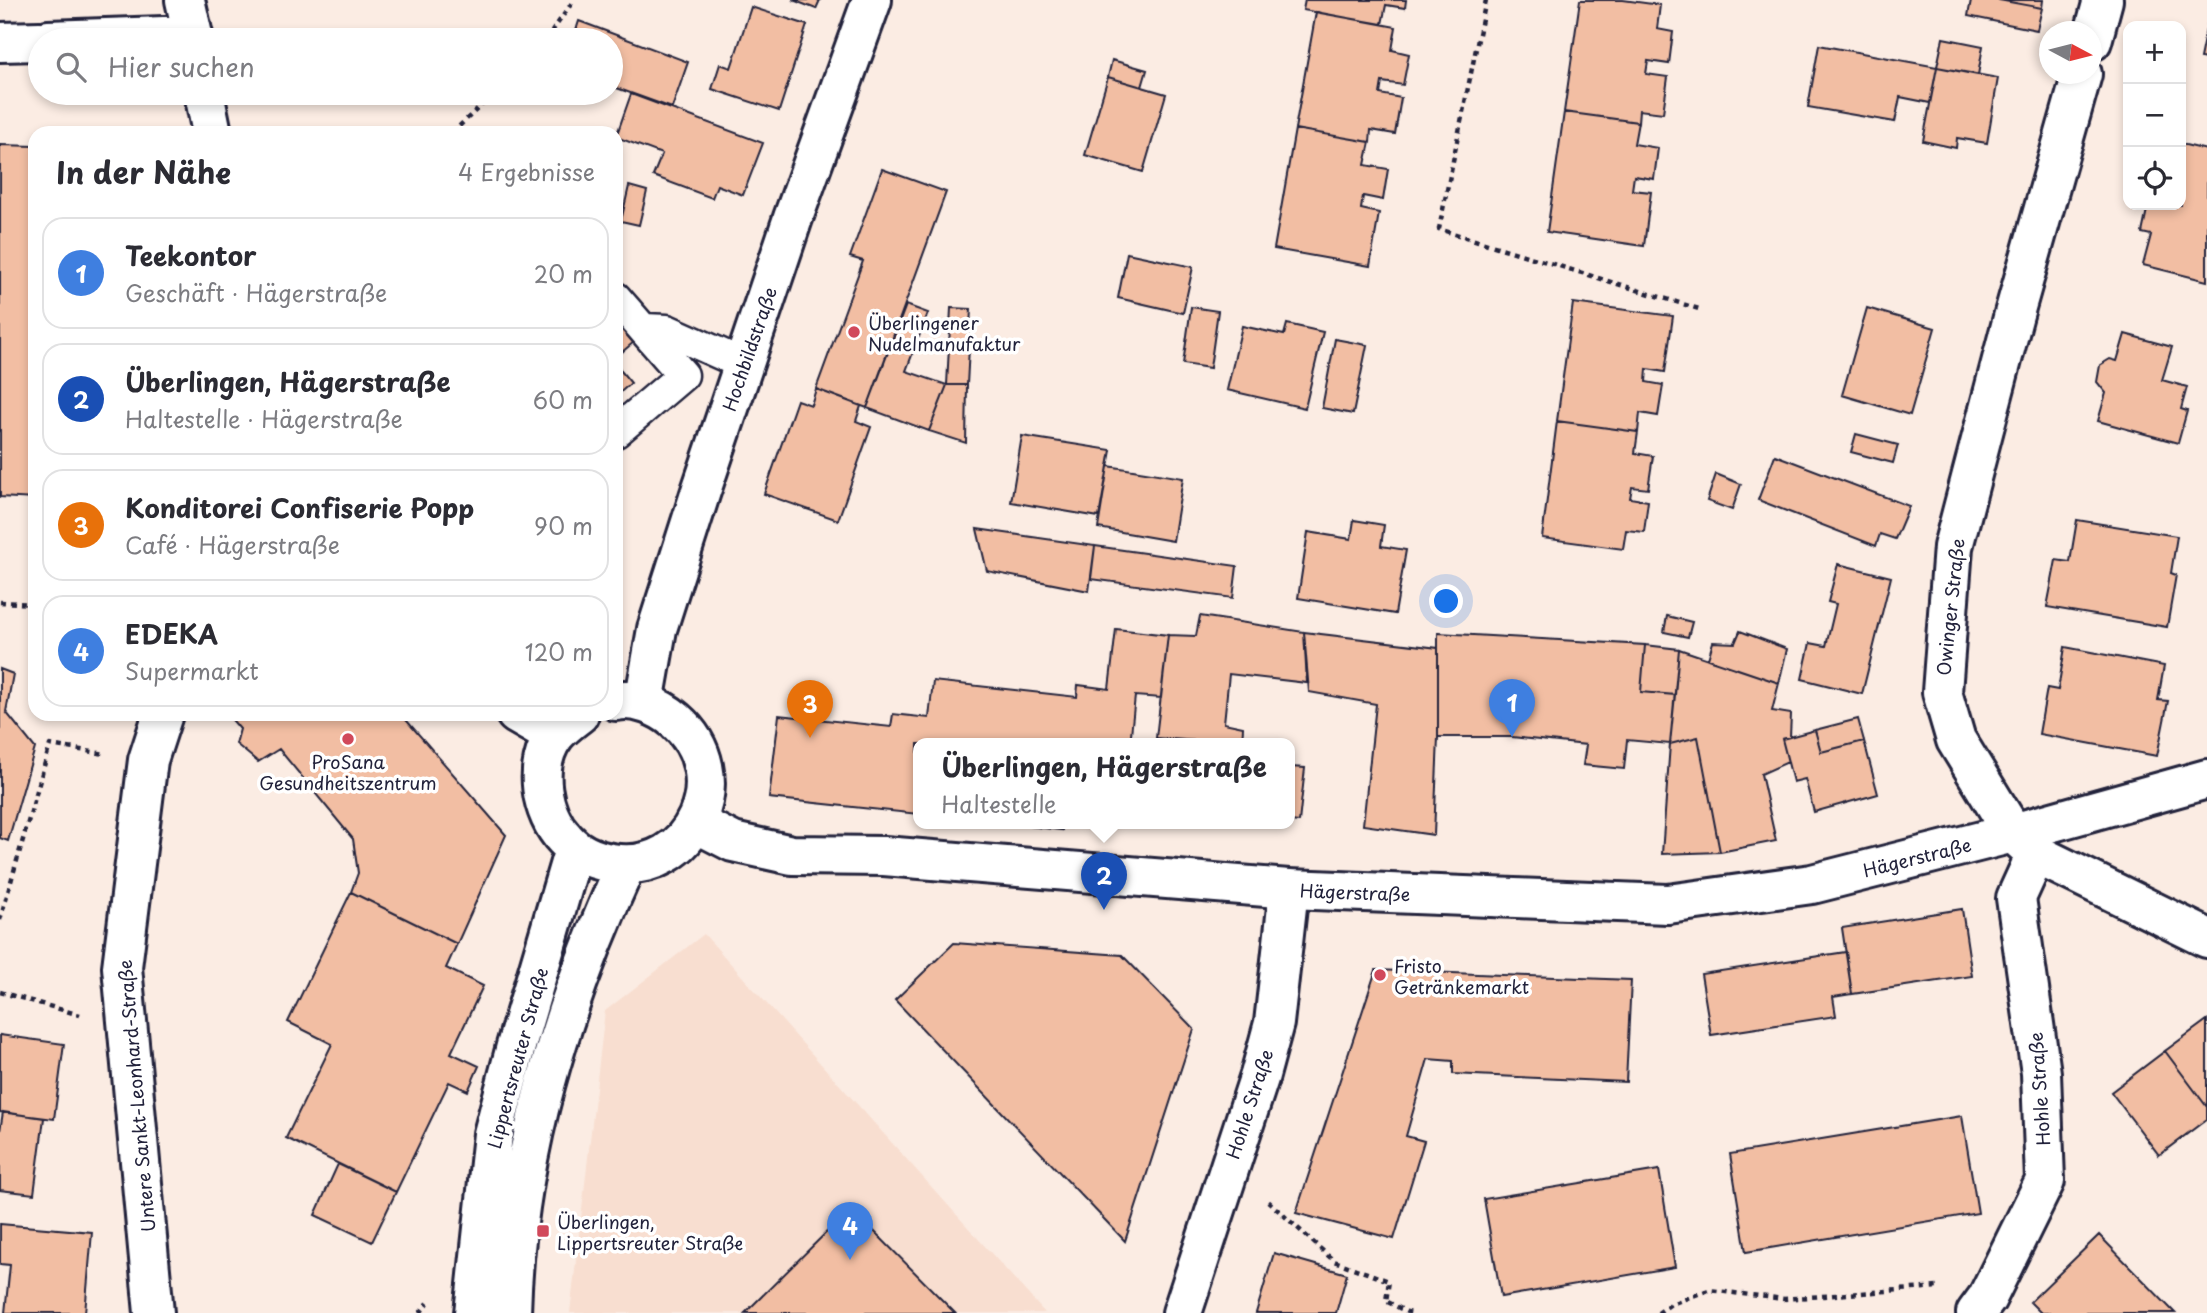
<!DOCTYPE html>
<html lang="de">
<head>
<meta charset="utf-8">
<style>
	body { margin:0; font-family:"Playpen Sans",sans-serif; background:#f7f7f7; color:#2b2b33 }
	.controls { position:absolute; right:21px; top:21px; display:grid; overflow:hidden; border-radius:14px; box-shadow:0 4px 10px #0003 }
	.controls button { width:63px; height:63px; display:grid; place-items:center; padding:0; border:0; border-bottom:2px solid #e1e1e2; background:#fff; color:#2b2b33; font:35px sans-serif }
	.compass { position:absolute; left:2039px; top:21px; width:63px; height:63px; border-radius:50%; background:#fff; box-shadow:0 4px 10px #0003; rotate:97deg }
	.you { position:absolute; left:1447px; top:602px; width:24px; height:24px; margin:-18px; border:5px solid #fff; border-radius:50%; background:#1a73e8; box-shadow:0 0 0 10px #1a73e833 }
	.badge { display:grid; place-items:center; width:46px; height:46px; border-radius:50%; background:#1a73e8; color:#fff; font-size:23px; font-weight:700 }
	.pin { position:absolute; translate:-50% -58px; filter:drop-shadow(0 2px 4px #0008) }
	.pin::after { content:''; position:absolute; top:37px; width:24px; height:21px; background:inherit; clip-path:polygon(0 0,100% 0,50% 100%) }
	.popup { position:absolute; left:913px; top:738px; width:382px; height:91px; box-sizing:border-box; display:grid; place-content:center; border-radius:14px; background:#fff; filter:drop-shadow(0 2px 5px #0005); font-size:23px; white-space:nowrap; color:#7c7c81 }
	.popup b { font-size:26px; color:#2b2b33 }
	.popup::after { content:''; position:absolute; left:50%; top:100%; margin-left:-14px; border:14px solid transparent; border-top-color:#fff }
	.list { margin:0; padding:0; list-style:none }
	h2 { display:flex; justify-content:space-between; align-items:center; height:91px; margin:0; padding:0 28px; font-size:30px }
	h2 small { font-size:23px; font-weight:400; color:#7c7c81 }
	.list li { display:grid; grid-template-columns:46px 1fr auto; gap:21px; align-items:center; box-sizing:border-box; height:112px; margin:0 14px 14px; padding:0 14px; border:2px solid #e1e1e2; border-radius:21px }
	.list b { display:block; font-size:26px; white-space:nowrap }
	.list p { margin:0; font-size:23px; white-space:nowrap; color:#7c7c81 }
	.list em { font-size:23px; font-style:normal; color:#7c7c81 }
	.icon { flex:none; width:38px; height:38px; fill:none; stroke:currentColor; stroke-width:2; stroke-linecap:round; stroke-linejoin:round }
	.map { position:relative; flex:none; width:2207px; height:1313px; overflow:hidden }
	.search { position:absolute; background:#fff; box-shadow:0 4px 10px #0003; left:28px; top:28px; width:595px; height:77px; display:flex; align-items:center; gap:18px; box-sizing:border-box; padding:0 24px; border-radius:38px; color:#7c7c81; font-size:26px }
	.panel { position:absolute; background:#fff; box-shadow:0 4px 10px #0003; left:28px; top:126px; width:595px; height:595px; border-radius:21px }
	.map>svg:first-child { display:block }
</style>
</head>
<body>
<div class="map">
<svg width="2207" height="1313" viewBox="0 0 2207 1313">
	<rect width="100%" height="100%" fill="#fbece3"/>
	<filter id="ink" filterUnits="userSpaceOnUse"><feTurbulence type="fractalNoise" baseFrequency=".0143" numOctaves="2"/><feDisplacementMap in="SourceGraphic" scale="14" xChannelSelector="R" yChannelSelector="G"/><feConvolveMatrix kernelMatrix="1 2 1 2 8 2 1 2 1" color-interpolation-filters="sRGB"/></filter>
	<g filter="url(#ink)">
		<path fill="#f8ded0" d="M 704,934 L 1045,1313 L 570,1313 L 605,1011 Z"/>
		<path fill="#f2bea3" stroke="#22223b" stroke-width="2" d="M 793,0 L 820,0 L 816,9 Z
			M 1305,0 L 1406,0 L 1405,8 L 1386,5 L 1382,24 L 1303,10 Z
			M 1580,0 L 1623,0 L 1660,5 L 1657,29 L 1673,32 L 1669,64 L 1648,61 L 1646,74 L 1668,77 L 1663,113 L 1639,110 L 1638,122 L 1564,112 Z
			M 1971,0 L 1999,0 L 2042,8 L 2037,30 L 1968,16 Z
			M 1999,0 L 2043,0 L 2042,8 Z
			M 751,7 L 807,25 L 779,111 L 712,89 L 720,64 L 731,68 Z
			M 1316,12 L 1396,27 L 1392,50 L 1409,54 L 1403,85 L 1382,82 L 1380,94 L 1401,98 L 1395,134 L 1371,130 L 1370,142 L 1295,129 Z
			M 579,21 L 688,62 L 672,108 L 611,86 L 611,40 L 573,40 Z
			M 2207,24 L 2207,59 L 2200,58 Z
			M 1943,38 L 1983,46 L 1978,75 L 1937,67 Z
			M 1819,45 L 1937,67 L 1930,103 L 1900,97 L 1895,122 L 1808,107 Z
			M 1112,60 L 1147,70 L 1142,87 L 1108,77 Z
			M 1937,67 L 1998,78 L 1987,143 L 1957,138 L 1956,148 L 1923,141 Z
			M 1108,77 L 1166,94 L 1143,172 L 1085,155 Z
			M 631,94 L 763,143 L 743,195 L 717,185 L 712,198 L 653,176 L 662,154 L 616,137 Z
			M 1564,112 L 1638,122 L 1634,144 L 1658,148 L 1654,179 L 1634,176 L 1632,190 L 1651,192 L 1644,246 L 1547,232 Z
			M 1295,129 L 1370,142 L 1365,165 L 1388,169 L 1383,200 L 1363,196 L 1361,209 L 1379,213 L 1370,266 L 1274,249 Z
			M 2181,144 L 2207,150 L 2207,281 L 2143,265 L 2151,235 L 2142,233 L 2148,205 L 2181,205 Z
			M 0,145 L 35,146 L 35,499 L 0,497 Z
			M 882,169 L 946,192 L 867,408 L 816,389 L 863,261 L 850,257 Z
			M 629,186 L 647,191 L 639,225 L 621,221 Z
			M 1127,253 L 1193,267 L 1183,313 L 1118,298 Z
			M 1573,303 L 1673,316 L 1665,372 L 1647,369 L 1646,382 L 1663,385 L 1658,416 L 1640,413 L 1638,432 L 1557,421 Z
			M 906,305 L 928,313 L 906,371 L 947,385 L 929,431 L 867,408 Z
			M 1191,307 L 1218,311 L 1210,368 L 1183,364 Z
			M 951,308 L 971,309 L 967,385 L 947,385 Z
			M 1867,308 L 1935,328 L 1910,415 L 1842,395 Z
			M 616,321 L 634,342 L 616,357 Z
			M 1287,324 L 1323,332 L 1305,408 L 1227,390 L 1242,326 L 1284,335 Z
			M 2125,334 L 2172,347 L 2162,380 L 2187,387 L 2181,409 L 2187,411 L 2178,443 L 2098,421 L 2106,393 L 2097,382 L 2100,365 L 2110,359 L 2117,361 Z
			M 1335,339 L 1367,345 L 1353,414 L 1322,408 Z
			M 616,365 L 631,383 L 616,396 Z
			M 947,385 L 967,385 L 966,443 L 929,431 Z
			M 816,389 L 861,406 L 856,421 L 871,427 L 838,520 L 764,494 L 797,400 L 811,405 Z
			M 1557,421 L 1638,432 L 1635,453 L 1653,456 L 1648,489 L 1632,487 L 1630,498 L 1648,501 L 1644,532 L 1626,530 L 1623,549 L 1542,538 Z
			M 1856,434 L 1898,445 L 1893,463 L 1851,452 Z
			M 1022,436 L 1111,450 L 1099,517 L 1011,502 Z
			M 1775,455 L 1909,506 L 1895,539 L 1880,534 L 1876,546 L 1758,500 Z
			M 1108,466 L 1183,478 L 1173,541 L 1098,528 Z
			M 1716,474 L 1741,484 L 1732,510 L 1707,501 Z
			M 1354,520 L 1384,525 L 1381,546 L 1406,550 L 1395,614 L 1298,598 L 1308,532 L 1351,539 Z
			M 2077,520 L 2177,536 L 2171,573 L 2176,575 L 2167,627 L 2047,607 L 2056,560 L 2070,562 Z
			M 977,529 L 1095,546 L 1089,591 L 987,571 Z
			M 1095,546 L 1237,566 L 1233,598 L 1091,579 Z
			M 1838,564 L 1891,577 L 1862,694 L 1802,679 L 1810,643 L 1826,646 L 1836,604 L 1828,602 Z
			M 1200,616 L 1304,632 L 1307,683 L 1229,674 L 1224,723 L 1243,727 L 1242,744 L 1156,738 L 1168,635 L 1196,636 Z
			M 1667,616 L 1692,622 L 1688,637 L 1664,632 Z
			M 1116,629 L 1168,635 L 1161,698 L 1135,696 L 1130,744 L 918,744 L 918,814 L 769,798 L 779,715 L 891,727 L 893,714 L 929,718 L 933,681 L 1077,697 L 1078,685 L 1109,689 Z
			M 1740,631 L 1787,649 L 1779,683 L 1708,659 L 1713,642 L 1735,643 Z
			M 1304,632 L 1438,648 L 1438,737 L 1434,835 L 1363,825 L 1376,704 L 1309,692 Z
			M 1438,633 L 1645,645 L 1641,692 L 1675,695 L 1670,744 L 1627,740 L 1624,769 L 1583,765 L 1586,745 L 1512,737 L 1438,737 Z
			M 1645,645 L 1679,649 L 1675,695 L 1641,692 Z
			M 2065,647 L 2164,666 L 2158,700 L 2168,701 L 2157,756 L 2039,734 L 2047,688 L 2058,690 Z
			M 1679,649 L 1779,683 L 1772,711 L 1791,714 L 1790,737 L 1782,739 L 1788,762 L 1761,774 L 1776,841 L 1720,852 L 1698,737 L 1670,744 Z
			M 0,669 L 13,674 L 6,712 L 35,748 L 8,841 L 0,838 Z
			M 227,714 L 401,714 L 506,835 L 457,944 L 351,892 L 358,873 L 353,839 L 279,749 L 258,762 L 236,744 L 240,729 Z
			M 1858,719 L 1864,741 L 1821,752 L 1815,730 Z
			M 1815,730 L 1821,752 L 1864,741 L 1878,794 L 1814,812 L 1805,779 L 1793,782 L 1782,739 Z
			M 1698,737 L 1720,852 L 1662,854 L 1670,744 Z
			M 1290,767 L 1305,768 L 1299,822 L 1290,821 Z
			M 1013,824 L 1062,824 L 1062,830 Z
			M 351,892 L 457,944 L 446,968 L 483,986 L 451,1053 L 479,1066 L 468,1091 L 449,1082 L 396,1192 L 286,1138 L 332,1044 L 288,1022 Z
			M 1962,909 L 1972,976 L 1852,994 L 1842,928 Z
			M 954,943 L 1122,955 L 1194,1029 L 1125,1241 L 895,1000 Z
			M 1846,952 L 1852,994 L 1833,997 L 1836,1016 L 1711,1035 L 1701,974 Z
			M 1376,970 L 1631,980 L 1626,1082 L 1453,1074 L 1453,1061 L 1428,1059 L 1406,1136 L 1424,1141 L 1394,1239 L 1296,1213 Z
			M 2207,1020 L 2207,1107 L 2165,1051 Z
			M 0,1035 L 64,1044 L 54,1119 L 0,1112 Z
			M 2165,1051 L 2207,1107 L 2207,1119 L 2159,1155 L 2111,1092 Z
			M 3,1112 L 44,1118 L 34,1194 L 0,1190 L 0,1131 Z
			M 1962,1116 L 1978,1213 L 1746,1252 L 1730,1154 Z
			M 338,1164 L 396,1192 L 372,1242 L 315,1215 Z
			M 1659,1170 L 1675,1267 L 1501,1297 L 1484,1199 Z
			M 851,1208 L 955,1313 L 745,1313 Z
			M 0,1224 L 92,1232 L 85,1313 L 5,1313 L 10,1265 L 0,1264 Z
			M 2099,1235 L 2175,1313 L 2041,1313 L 2030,1302 Z
			M 1274,1253 L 1347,1274 L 1336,1313 L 1256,1313 Z"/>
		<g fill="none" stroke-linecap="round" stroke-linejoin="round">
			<defs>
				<path id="lane" d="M 616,298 L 683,375 L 616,432
					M 644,329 L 667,330 L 743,364"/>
				<path id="street" d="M 185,0 L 194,40
					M 48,40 L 193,35
					M 2092,41 L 2103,0
					M 0,42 L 40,41
					M 2082,74 L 2014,314 L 1953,547 L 1942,692 L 1956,740 L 2013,833 L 2207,779
					M 204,93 L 212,133
					M 516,714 L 554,736
					M 154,1313 L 122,967 L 148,760 L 163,714
					M 1182,1313 L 1260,1075 L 1274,1023 L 1289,889
					M 1976,1313 L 1987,1298 L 2045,1181 L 2041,1073 L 2016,898 L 2036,854"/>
				<path id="secondary" d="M 644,703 L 657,629 L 701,491 L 793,218 L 872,0
					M 579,714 C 571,720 561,728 555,735 C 532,765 541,814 565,839 C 577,853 593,860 611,863 C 694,877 738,774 675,720 C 660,707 636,697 616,701
					M 696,823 L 733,842 L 792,855 L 884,856 L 1289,889 L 1668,904 L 1812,884 L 2013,833 L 2036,854 L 2207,938
					M 474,1313 L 493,1134 L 516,1046 L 574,849
					M 511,1313 C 515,1156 561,1007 626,865"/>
			</defs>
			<use href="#lane" stroke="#22223b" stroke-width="35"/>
			<use href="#street" stroke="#22223b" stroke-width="44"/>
			<use href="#secondary" stroke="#22223b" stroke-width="44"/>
			<path stroke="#22223b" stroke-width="4.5" stroke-dasharray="5 5" stroke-linecap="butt" d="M 1486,0 L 1439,229 L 1699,309
				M 546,40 L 574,0
				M 452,133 L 494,93
				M 0,602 L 35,604
				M 0,920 L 50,745 L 105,754
				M 0,992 L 80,1015
				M 1268,1201 L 1334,1261 L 1389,1281 L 1386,1301 L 1407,1312 L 1414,1313
				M 420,1313 L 428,1303
				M 1658,1313 L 1671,1304 L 1709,1290 L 1784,1299 L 1938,1287"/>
			<use href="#lane" stroke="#fff" stroke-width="30"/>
			<use href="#street" stroke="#fff" stroke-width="38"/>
			<use href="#secondary" stroke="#fff" stroke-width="38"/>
		</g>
	</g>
	<g fill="#d1495b" stroke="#fff" stroke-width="2.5">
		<circle cx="854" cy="332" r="7"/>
		<circle cx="348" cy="739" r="7"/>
		<circle cx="1380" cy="975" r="7"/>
		<rect x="536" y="1224" width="14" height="14" rx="3.5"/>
	</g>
	<g text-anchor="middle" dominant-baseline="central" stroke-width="7" stroke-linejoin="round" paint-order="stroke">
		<g font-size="18" fill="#22223b" stroke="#fff" text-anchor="start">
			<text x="868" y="322">Überlingener<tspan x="868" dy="21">Nudelmanufaktur</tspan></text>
			<text x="348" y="761" text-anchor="middle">ProSana<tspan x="348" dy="21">Gesundheitszentrum</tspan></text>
			<text x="1394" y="965">Fristo<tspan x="1394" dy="21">Getränkemarkt</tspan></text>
			<text x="557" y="1221">Überlingen,<tspan x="557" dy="21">Lippertsreuter Straße</tspan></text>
		</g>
		<g font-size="18" fill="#22223b" stroke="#fff">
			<text transform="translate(749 349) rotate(-71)">Hochbildstraße</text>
			<text transform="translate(1950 607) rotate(-84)">Owinger Straße</text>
			<text transform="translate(1917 857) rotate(-14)">Hägerstraße</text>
			<text transform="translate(1355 892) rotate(2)">Hägerstraße</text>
			<text transform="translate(517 1058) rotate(-75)">Lippertsreuter Straße</text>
			<text transform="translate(2039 1089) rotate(-94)">Hohle Straße</text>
			<text transform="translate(136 1096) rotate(-95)">Untere Sankt-Leonhard-Straße</text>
			<text transform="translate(1249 1104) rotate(-72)">Hohle Straße</text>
		</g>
	</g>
</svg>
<div class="controls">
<button>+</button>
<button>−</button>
<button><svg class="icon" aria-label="locate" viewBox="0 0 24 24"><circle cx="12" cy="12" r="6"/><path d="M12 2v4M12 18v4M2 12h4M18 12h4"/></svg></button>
</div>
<svg class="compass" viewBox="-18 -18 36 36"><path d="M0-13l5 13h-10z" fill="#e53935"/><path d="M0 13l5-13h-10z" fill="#7c7c81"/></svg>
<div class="you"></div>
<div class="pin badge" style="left:1512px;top:737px;background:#3f7fe0">1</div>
<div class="pin badge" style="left:1104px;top:910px;background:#1a4fb4">2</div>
<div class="popup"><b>Überlingen, Hägerstraße</b>Haltestelle</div>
<div class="pin badge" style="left:810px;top:738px;background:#e8710a">3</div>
<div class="pin badge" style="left:850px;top:1260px;background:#3f7fe0">4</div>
<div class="search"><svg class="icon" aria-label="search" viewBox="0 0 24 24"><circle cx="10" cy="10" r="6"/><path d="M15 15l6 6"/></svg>Hier suchen</div>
<section class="panel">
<h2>In der Nähe<small>4 Ergebnisse</small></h2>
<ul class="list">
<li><span class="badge" style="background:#3f7fe0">1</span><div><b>Teekontor</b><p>Geschäft · Hägerstraße</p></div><em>20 m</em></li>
<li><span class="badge" style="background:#1a4fb4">2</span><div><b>Überlingen, Hägerstraße</b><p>Haltestelle · Hägerstraße</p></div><em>60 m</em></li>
<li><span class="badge" style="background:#e8710a">3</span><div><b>Konditorei Confiserie Popp</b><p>Café · Hägerstraße</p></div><em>90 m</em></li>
<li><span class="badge" style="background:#3f7fe0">4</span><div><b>EDEKA</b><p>Supermarkt</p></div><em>120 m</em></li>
</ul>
</section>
</div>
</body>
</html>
